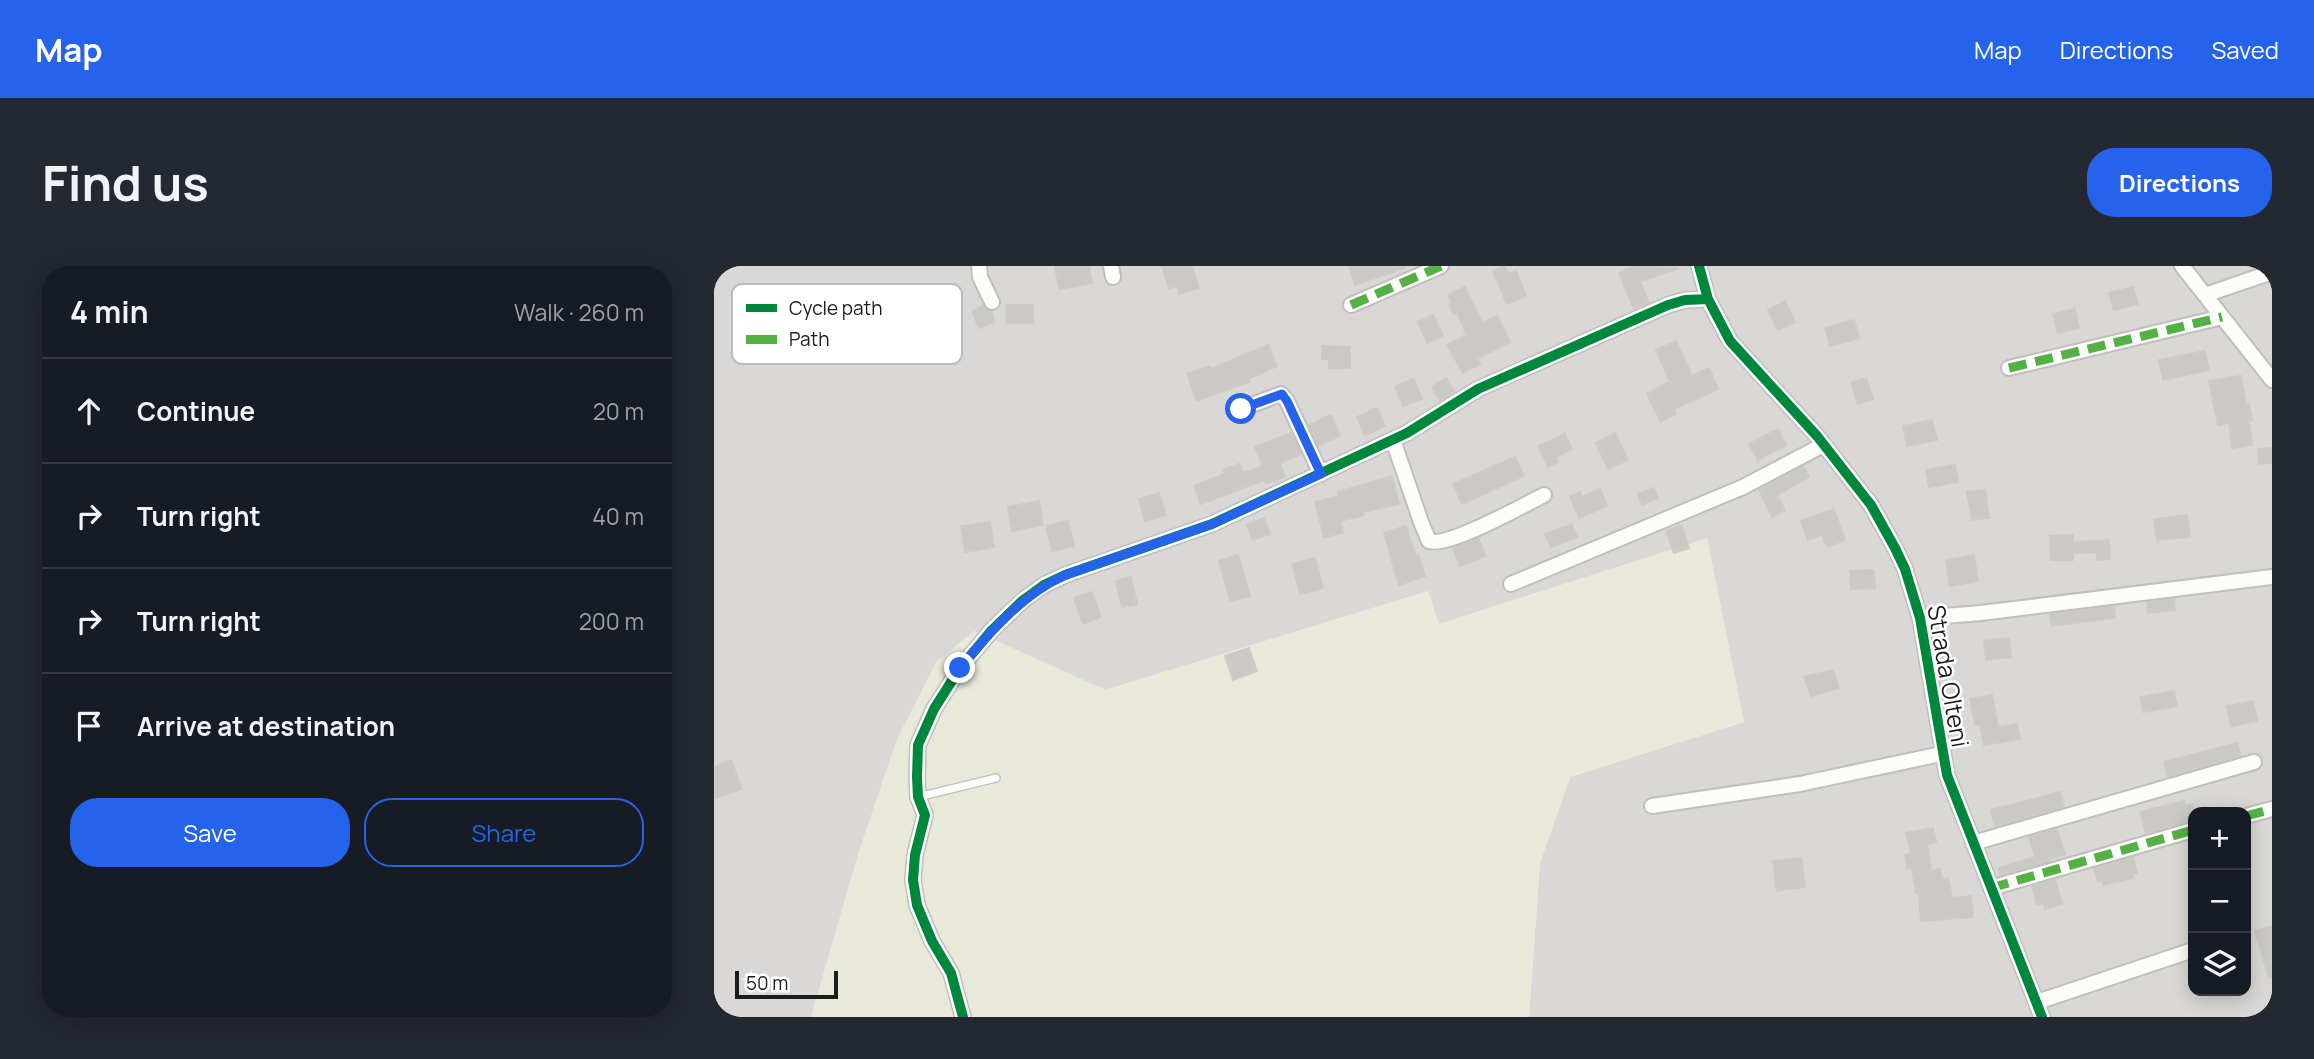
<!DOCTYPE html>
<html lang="en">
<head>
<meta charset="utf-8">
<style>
	body { margin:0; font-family:Manrope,sans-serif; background:#242831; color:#f1f3f6 }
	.controls { position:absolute; right:21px; bottom:21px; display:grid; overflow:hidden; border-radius:14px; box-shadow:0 4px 18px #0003 }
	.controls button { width:63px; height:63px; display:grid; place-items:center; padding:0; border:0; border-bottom:2px solid #363941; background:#171b24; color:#f1f3f6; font:35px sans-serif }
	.scale { position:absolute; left:21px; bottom:18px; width:103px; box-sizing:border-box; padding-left:7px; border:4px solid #1c1c1c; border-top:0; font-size:19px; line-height:24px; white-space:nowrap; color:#1c1c1c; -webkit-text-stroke:5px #fff; paint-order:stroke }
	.stop { position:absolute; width:21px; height:21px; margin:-16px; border:5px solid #2563eb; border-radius:50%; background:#fff }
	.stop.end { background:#2563eb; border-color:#fff; box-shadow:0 2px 7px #0008 }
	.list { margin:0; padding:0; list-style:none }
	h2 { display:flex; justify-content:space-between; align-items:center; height:91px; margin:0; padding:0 28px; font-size:30px }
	h2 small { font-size:23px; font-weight:400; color:#9ea1a6 }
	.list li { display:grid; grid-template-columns:46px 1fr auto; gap:21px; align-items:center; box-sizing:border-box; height:105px; padding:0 28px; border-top:2px solid #363941 }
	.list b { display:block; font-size:26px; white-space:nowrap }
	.list em { font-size:23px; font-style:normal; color:#9ea1a6 }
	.actions { display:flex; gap:14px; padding:21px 28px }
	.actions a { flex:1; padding:16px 0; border:2px solid #2563eb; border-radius:28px; text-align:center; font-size:24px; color:#2563eb }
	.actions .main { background:#2563eb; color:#fff }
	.icon { flex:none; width:38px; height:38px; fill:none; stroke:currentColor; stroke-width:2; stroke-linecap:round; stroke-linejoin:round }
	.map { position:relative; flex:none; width:1558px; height:751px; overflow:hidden; border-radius:28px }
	header { display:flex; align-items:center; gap:42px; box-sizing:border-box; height:98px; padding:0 35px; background:#2563eb; color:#fff }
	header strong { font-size:33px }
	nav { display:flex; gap:38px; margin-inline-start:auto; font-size:24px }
	.intro { display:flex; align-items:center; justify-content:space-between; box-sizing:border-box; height:168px; padding:0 42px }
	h1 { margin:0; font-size:49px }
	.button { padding:18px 32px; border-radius:28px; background:#2563eb; color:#fff; font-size:24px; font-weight:700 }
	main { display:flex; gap:42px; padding:0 42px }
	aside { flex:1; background:#171b24; border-radius:28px; box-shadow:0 4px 18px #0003 }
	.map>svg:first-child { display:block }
</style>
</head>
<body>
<header>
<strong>Map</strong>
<nav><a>Map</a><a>Directions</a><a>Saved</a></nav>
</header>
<div class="intro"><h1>Find us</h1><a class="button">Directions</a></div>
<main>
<aside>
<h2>4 min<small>Walk · 260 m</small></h2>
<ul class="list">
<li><svg class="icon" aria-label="ahead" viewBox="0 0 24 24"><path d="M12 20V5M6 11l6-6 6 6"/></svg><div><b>Continue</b></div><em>20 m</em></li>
<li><svg class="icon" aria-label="right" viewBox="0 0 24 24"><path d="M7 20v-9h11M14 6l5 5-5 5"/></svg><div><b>Turn right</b></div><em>40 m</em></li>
<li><svg class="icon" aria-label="right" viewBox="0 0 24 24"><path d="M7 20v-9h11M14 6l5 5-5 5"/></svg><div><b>Turn right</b></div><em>200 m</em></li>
<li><svg class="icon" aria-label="arrive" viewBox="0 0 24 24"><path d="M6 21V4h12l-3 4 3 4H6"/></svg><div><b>Arrive at destination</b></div></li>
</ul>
<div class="actions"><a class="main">Save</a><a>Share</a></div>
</aside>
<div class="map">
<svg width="1558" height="751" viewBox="0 0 1558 751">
	<rect width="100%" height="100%" fill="#eae9e5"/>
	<path fill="#d9d8d6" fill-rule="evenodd" d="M 0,0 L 1558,0 L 1558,751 L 815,751 L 826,597 L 856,511 L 1030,456 L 993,273 L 725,358 L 714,325 L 391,424 L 260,365 L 146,582 L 97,751 L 0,751 ZM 1479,546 L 1532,546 L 1532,725 L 1479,725 Z"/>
	<path fill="#e8e9d9" d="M 993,272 L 1030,456 L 856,511 L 826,597 L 815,751 L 97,751 L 146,582 L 183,473 L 222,396 L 260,365 L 392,424 L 714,325 L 725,358 Z"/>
	<path fill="#cbc9c6" stroke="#cdcbc7" stroke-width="2" d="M 341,0 L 375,0 L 378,17 L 345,23 Z
		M 448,0 L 478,0 L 485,22 L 465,28 L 463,20 L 455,22 Z
		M 635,0 L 690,0 L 690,2 L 641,19 Z
		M 791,0 L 795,8 L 802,5 L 812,30 L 793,38 L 779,5 Z
		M 922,0 L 965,2 L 926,15 L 935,37 L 920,43 L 905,7 Z
		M 751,21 L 768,57 L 783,50 L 796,76 L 763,93 L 766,98 L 749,107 L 733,79 L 753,69 L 743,47 L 739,48 L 735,38 L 738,37 L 734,29 Z
		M 1419,21 L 1424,38 L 1400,44 L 1395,27 Z
		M 1071,35 L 1081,56 L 1064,64 L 1054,44 Z
		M 292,39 L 319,39 L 319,57 L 293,57 Z
		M 269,40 L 277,45 L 281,56 L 265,62 L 258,45 Z
		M 1361,43 L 1365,62 L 1344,67 L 1339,48 Z
		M 719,49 L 729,70 L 713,77 L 704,56 Z
		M 1140,54 L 1145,72 L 1116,80 L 1111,62 Z
		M 962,75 L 978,110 L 995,102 L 1004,123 L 960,143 L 962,148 L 947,156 L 933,128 L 956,116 L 942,84 Z
		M 554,79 L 563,100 L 534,113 L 535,116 L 483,135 L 473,108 L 496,100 L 497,103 Z
		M 608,80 L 636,81 L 636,102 L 615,102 L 615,93 L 608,93 Z
		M 1491,85 L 1495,104 L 1449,114 L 1445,94 Z
		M 1527,110 L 1532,139 L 1535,138 L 1538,154 L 1535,154 L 1538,179 L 1518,182 L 1515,157 L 1504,159 L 1495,115 Z
		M 732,112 L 740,126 L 726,135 L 718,121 Z
		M 1152,112 L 1159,133 L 1144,138 L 1137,117 Z
		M 700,113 L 708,133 L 689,140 L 681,120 Z
		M 663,142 L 671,160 L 651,169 L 643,151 Z
		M 617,149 L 626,170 L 604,180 L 595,159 Z
		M 1218,154 L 1223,174 L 1193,180 L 1189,160 Z
		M 1064,163 L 1072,179 L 1044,194 L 1035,178 Z
		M 577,167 L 587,188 L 566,197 L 571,211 L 552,218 L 550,214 L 487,238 L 480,220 L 511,208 L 509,204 L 525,198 L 529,207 L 549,200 L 541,181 Z
		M 901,167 L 914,194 L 894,203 L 882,177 Z
		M 851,168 L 858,183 L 841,191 L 844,196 L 834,201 L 824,180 Z
		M 1558,182 L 1558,197 L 1545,198 L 1544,183 Z
		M 801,191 L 810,210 L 748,238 L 739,218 Z
		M 1241,199 L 1244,216 L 1215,221 L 1212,204 Z
		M 1089,200 L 1095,211 L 1063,229 L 1071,244 L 1058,251 L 1045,224 Z
		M 678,210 L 685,238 L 649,246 L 650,249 L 626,255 L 629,267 L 610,271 L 601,236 L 625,230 L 624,226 Z
		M 940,222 L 944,232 L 928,239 L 924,228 Z
		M 886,223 L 893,240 L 865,252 L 856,230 L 866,226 L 868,231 Z
		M 1271,224 L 1275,252 L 1258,254 L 1253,226 Z
		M 445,227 L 452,249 L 431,255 L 425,233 Z
		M 325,235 L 329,259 L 298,265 L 294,241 Z
		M 1120,243 L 1131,274 L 1113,281 L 1108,269 L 1094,274 L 1087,255 Z
		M 1473,249 L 1476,271 L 1443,274 L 1440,253 Z
		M 550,252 L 556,268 L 539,274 L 533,259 Z
		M 354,255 L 360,280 L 338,285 L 332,260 Z
		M 276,256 L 280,281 L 251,286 L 247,260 Z
		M 858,258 L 863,271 L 837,281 L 831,268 Z
		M 968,259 L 975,282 L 960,287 L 952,265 Z
		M 692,260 L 701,289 L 704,288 L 711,310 L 685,319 L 670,267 Z
		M 1359,269 L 1359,276 L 1395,274 L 1396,293 L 1383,294 L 1383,286 L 1359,287 L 1359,294 L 1337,294 L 1336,270 Z
		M 764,272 L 772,290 L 746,300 L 739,282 Z
		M 524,289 L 536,330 L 516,335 L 505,295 Z
		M 1260,289 L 1264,315 L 1236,320 L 1232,294 Z
		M 601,292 L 609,322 L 586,328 L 578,298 Z
		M 1160,304 L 1161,322 L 1137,323 L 1136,305 Z
		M 417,311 L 423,338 L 408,341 L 402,315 Z
		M 378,326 L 387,351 L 369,358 L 360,332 Z
		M 1460,333 L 1461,344 L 1434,347 L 1433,336 Z
		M 1400,340 L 1401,352 L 1338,360 L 1336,348 Z
		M 1295,372 L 1297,391 L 1272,394 L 1270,375 Z
		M 535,382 L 543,405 L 519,414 L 511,390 Z
		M 1119,404 L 1125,422 L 1097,430 L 1090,411 Z
		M 1460,425 L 1463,440 L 1429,446 L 1426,431 Z
		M 1278,429 L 1284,461 L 1303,458 L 1306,473 L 1270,479 L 1266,459 L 1261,459 L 1256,433 Z
		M 1539,435 L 1543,455 L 1517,460 L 1513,440 Z
		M 1523,477 L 1527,490 L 1453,511 L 1450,496 Z
		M 17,494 L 28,523 L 0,533 L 0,501 Z
		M 1346,526 L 1350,541 L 1281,561 L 1277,544 Z
		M 1470,535 L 1471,540 L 1479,538 L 1479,555 L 1432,568 L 1426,546 Z
		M 1219,562 L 1222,576 L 1213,578 L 1217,605 L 1226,603 L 1228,613 L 1234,612 L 1238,632 L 1257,630 L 1259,651 L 1207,655 L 1205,627 L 1202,627 L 1198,601 L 1193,602 L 1191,589 L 1197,588 L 1192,567 Z
		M 1343,563 L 1351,588 L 1335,593 L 1336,595 L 1287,609 L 1285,602 L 1321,591 L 1315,571 Z
		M 1419,591 L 1423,607 L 1418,608 L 1419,612 L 1389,619 L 1388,615 L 1384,616 L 1380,602 Z
		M 1087,592 L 1091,621 L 1063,625 L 1059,595 Z
		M 1341,614 L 1348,638 L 1331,643 L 1329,637 L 1323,639 L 1318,620 Z
		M 1558,660 L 1558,712 L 1555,712 L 1541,665 Z"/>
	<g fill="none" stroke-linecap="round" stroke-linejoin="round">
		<defs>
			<path id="lane" d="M 204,531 L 282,512"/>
			<path id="street" d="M 265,0 L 266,11 L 278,36
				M 397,0 L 399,11
				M 985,0 L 994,33 L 1016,75 L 1103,170 L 1157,239 L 1181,282 L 1191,303 L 1206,352 L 1233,509 L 1328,751
				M 1468,0 L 1558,114
				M 1491,29 L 1558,6
				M 637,39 L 727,0
				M 1295,102 L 1508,51
				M 527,143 L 567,128 L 573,135 L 607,208
				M 679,174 L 707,256 L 715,275 C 733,282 810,239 830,229
				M 797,318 L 1029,221 L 1109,179
				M 1206,352 L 1267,347 L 1558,311
				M 938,540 L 1086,518 L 1227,488
				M 1532,550 L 1558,543
				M 1259,577 L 1540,496
				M 1277,622 L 1479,564
				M 1323,736 L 1479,684
				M 249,751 L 237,707 L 218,675 L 203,639 L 199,614 L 201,589 L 211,549 L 204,531 L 203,511 L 204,479 L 220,443 L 246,402 L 278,364 L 308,335 L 330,319 L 351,309 L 498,258 L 693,167 L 764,123 L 954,39 L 971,34 L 994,33"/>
		</defs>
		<use href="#lane" stroke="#c0bfbd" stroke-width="10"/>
		<use href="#street" stroke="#c0bfbd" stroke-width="18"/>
		<use href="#lane" stroke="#fcfcfb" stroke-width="7"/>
		<use href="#street" stroke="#fcfcfb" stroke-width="14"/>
		<path stroke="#55b145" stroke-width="9" stroke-dasharray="18 9" stroke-linecap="butt" d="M 637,39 L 727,0
			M 1295,102 L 1508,51
			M 1532,550 L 1558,543
			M 1277,622 L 1479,564"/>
		<defs>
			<path id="cycleway" d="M 985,0 L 994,33 L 1016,75 L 1103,170 L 1157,239 L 1181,282 L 1191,303 L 1206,352 L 1233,509 L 1328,751
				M 249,751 L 237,707 L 218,675 L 203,639 L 199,614 L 201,589 L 211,549 L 204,531 L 203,511 L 204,479 L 220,443 L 246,402 L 278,364 L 308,335 L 330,319 L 351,309 L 498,258 L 693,167 L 764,123 L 954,39 L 971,34 L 994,33"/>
		</defs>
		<use href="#cycleway" stroke="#fff" stroke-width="15"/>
		<use href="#cycleway" stroke="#00873e" stroke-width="10"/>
	</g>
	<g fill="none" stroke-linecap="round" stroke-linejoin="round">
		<path stroke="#2563eb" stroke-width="9" d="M 246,402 C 277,365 307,330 351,309 L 498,258 L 607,208 L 573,135 L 568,128 L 527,143"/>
	</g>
	<g text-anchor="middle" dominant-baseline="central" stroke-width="5" stroke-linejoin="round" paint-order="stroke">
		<g font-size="24" fill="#1c1c1c" stroke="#fff">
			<text transform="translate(1235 410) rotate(80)">Strada Olteni</text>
		</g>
	</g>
	<rect x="18" y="18" width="230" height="80" rx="10" fill="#fff" stroke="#bbb" stroke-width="2"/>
	<rect x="32" y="38" width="31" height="8" fill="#00873e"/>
	<rect x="32" y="69" width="31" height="9" fill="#55b145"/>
	<g font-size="19" fill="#1c1c1c">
		<text x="75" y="49">Cycle path</text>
		<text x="75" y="80">Path</text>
	</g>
</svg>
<div class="controls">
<button>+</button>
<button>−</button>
<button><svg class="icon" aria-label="layers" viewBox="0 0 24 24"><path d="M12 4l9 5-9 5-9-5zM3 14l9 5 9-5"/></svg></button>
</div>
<div class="scale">50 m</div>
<div class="stop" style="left:527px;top:143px"></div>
<div class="stop end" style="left:246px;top:402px"></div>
</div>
</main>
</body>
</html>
